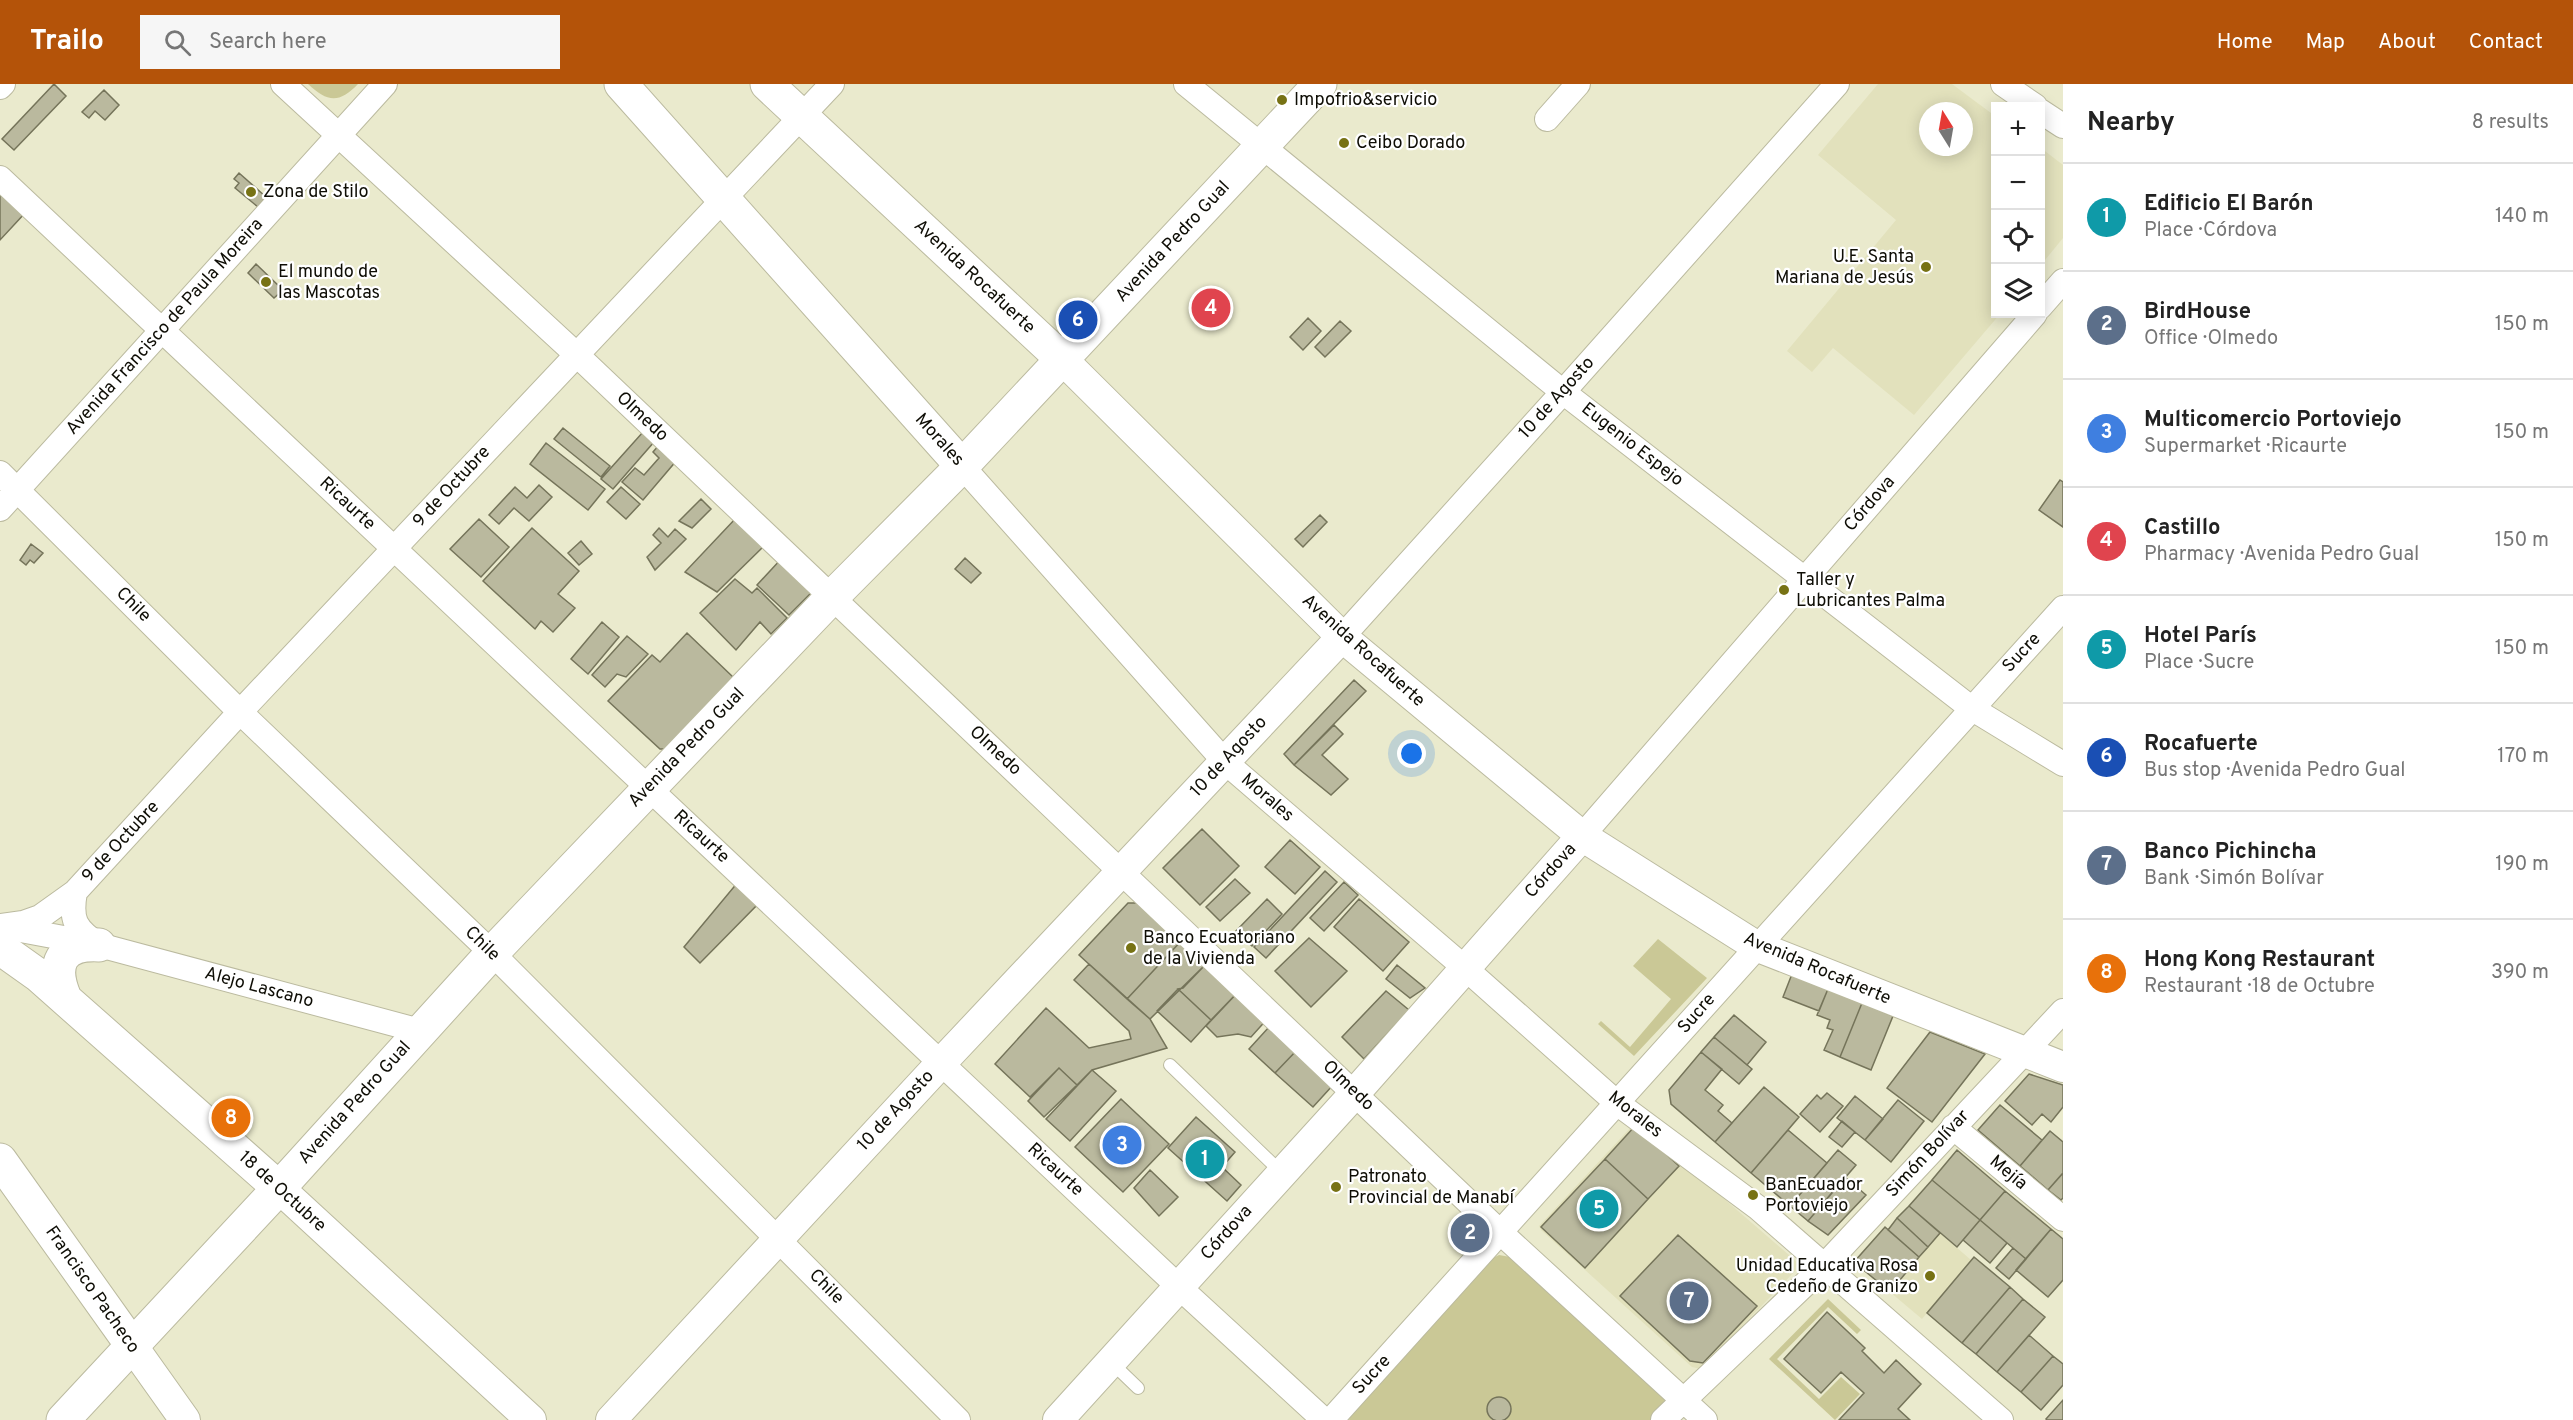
<!DOCTYPE html>
<html lang="en">
<head>
<meta charset="utf-8">
<style>
	body { margin:0; font-family:Overpass,sans-serif; background:#f6f6f6; color:#222 }
	.controls { position:absolute; right:18px; top:18px; display:grid; overflow:hidden; border-radius:0px; box-shadow:0 3px 15px #0003 }
	.controls button { width:54px; height:54px; display:grid; place-items:center; padding:0; border:0; border-bottom:2px solid #e0e0e0; background:#fff; color:#222; font:30px sans-serif }
	.compass { position:absolute; left:1919px; top:18px; width:54px; height:54px; border-radius:50%; background:#fff; box-shadow:0 3px 15px #0003; rotate:349deg }
	.you { position:absolute; left:1412px; top:670px; width:21px; height:21px; margin:-15px; border:4px solid #fff; border-radius:50%; background:#1a73e8; box-shadow:0 0 0 9px #1a73e833 }
	.badge { display:grid; place-items:center; width:39px; height:39px; border-radius:50%; background:#b45309; color:#fff; font-size:20px; font-weight:700 }
	.pin { position:absolute; translate:-50% -50%; border:3px solid #fff; box-shadow:0 2px 6px #0006 }
	.list { margin:0; padding:0; list-style:none }
	h2 { display:flex; justify-content:space-between; align-items:center; height:78px; margin:0; padding:0 24px; font-size:26px }
	h2 small { font-size:20px; font-weight:400; color:#767676 }
	.list li { display:grid; grid-template-columns:39px 1fr auto; gap:18px; align-items:center; box-sizing:border-box; height:108px; padding:0 24px; border-top:2px solid #e0e0e0 }
	.list b { display:block; font-size:22px; white-space:nowrap }
	.list p { margin:0; font-size:20px; white-space:nowrap; color:#767676 }
	.list em { font-size:20px; font-style:normal; color:#767676 }
	.icon { flex:none; width:33px; height:33px; fill:none; stroke:currentColor; stroke-width:2; stroke-linecap:round; stroke-linejoin:round }
	.map { position:relative; flex:none; width:2063px; height:1336px; overflow:hidden }
	header { display:flex; align-items:center; gap:36px; box-sizing:border-box; height:84px; padding:0 30px; background:#b45309; color:#fff }
	header strong { font-size:28px }
	nav { display:flex; gap:33px; margin-inline-start:auto; font-size:21px }
	.search { width:420px; height:54px; background:#f6f6f6; display:flex; align-items:center; gap:15px; box-sizing:border-box; padding:0 21px; border-radius:0px; color:#767676; font-size:22px }
	main { display:flex }
	aside { flex:1; background:#fff }
	.map>svg:first-child { display:block }
</style>
</head>
<body>
<header>
<strong>Trailo</strong>
<div class="search"><svg class="icon" aria-label="search" viewBox="0 0 24 24"><circle cx="10" cy="10" r="6"/><path d="M15 15l6 6"/></svg>Search here</div>
<nav><a>Home</a><a>Map</a><a>About</a><a>Contact</a></nav>
</header>
<main>
<div class="map">
<svg width="2063" height="1336" viewBox="0 0 2063 1336">
	<rect width="100%" height="100%" fill="#eaeacd"/>
	<path fill="#e2e1bc" fill-rule="evenodd" d="M 1878,0 L 1952,0 L 1995,32 L 1996,230 L 2000,230 L 1914,331 L 1833,264 L 1812,288 L 1787,267 L 1896,136 L 1818,71 ZM 1928,27 L 1964,27 L 1964,63 L 1928,63 Z
		M 2041,64 L 2063,81 L 2063,154 L 2041,181 Z
		M 1632,1042 L 1641,1043 L 1796,1177 L 1796,1186 L 1701,1285 L 1692,1283 L 1541,1146 L 1539,1142 Z
		M 1940,1149 L 1971,1176 L 1922,1235 L 1890,1208 Z"/>
	<path fill="#cac896" d="M 308,0 L 358,0 C 339,20 327,18 308,0 Z
		M 1658,855 L 1707,894 L 1634,972 L 1598,940 L 1601,937 L 1630,963 L 1671,915 L 1633,882 Z
		M 1499,1171 L 1510,1173 L 1665,1314 L 1664,1322 L 1653,1336 L 1349,1336 L 1352,1328 L 1491,1175 Z
		M 1828,1215 L 1861,1246 L 1857,1250 L 1828,1223 L 1777,1275 L 1819,1315 L 1841,1293 L 1860,1310 L 1835,1336 L 1769,1275 Z"/>
	<path fill="#bab99e" stroke="#75745a" stroke-width="1.5" d="M 54,0 L 66,12 L 14,66 L 2,55 Z
		M 104,6 L 119,21 L 105,36 L 95,27 L 89,34 L 82,28 Z
		M 239,89 L 266,113 L 258,123 L 235,104 L 239,99 L 234,95 Z
		M 0,106 L 25,129 L 0,156 Z
		M 256,180 L 283,206 L 274,214 L 248,189 Z
		M 1308,234 L 1321,247 L 1303,266 L 1290,253 Z
		M 1340,237 L 1351,247 L 1325,273 L 1315,263 Z
		M 563,344 L 610,382 L 601,393 L 554,355 Z
		M 643,348 L 654,358 L 613,405 L 601,395 Z
		M 546,359 L 605,405 L 588,426 L 530,380 Z
		M 659,361 L 677,376 L 643,416 L 622,398 L 635,384 L 644,391 L 659,374 L 653,368 Z
		M 2060,396 L 2063,398 L 2063,443 L 2039,426 Z
		M 539,401 L 552,413 L 529,437 L 514,424 L 499,440 L 489,431 L 515,403 L 527,414 Z
		M 621,403 L 640,420 L 626,435 L 607,418 Z
		M 701,415 L 711,425 L 692,444 L 679,437 Z
		M 1320,431 L 1327,438 L 1303,463 L 1295,455 Z
		M 736,434 L 765,461 L 717,508 L 685,488 Z
		M 479,435 L 509,463 L 481,493 L 450,465 Z
		M 532,444 L 579,487 L 558,510 L 575,524 L 553,548 L 541,537 L 535,545 L 483,497 Z
		M 659,444 L 668,453 L 675,445 L 686,455 L 655,486 L 647,473 L 661,459 L 653,451 Z
		M 581,457 L 592,470 L 579,481 L 568,469 Z
		M 31,460 L 43,469 L 34,479 L 30,476 L 26,481 L 20,476 Z
		M 782,474 L 815,505 L 789,531 L 757,501 Z
		M 965,474 L 981,489 L 971,499 L 955,485 Z
		M 735,495 L 752,509 L 757,504 L 787,534 L 771,550 L 760,538 L 736,566 L 700,529 Z
		M 602,538 L 619,553 L 588,590 L 571,575 Z
		M 687,549 L 734,594 L 667,665 L 660,665 L 608,617 L 652,571 L 660,578 Z
		M 627,552 L 648,570 L 626,593 L 617,590 L 605,603 L 592,591 Z
		M 1354,596 L 1366,607 L 1294,681 L 1284,670 Z
		M 1334,641 L 1343,650 L 1322,671 L 1348,695 L 1331,711 L 1294,681 Z
		M 1202,745 L 1239,782 L 1200,821 L 1163,784 Z
		M 1290,756 L 1320,783 L 1295,810 L 1265,783 Z
		M 1325,787 L 1337,798 L 1266,874 L 1254,863 Z
		M 1235,795 L 1250,809 L 1220,837 L 1206,823 Z
		M 738,798 L 761,817 L 700,879 L 684,863 Z
		M 1344,798 L 1358,811 L 1324,847 L 1310,834 Z
		M 1267,815 L 1282,830 L 1252,862 L 1236,847 Z
		M 1359,815 L 1409,858 L 1383,887 L 1334,843 Z
		M 1128,819 L 1137,819 L 1182,856 L 1127,915 L 1079,871 Z
		M 1309,854 L 1347,887 L 1311,923 L 1275,887 Z
		M 1182,856 L 1207,879 L 1150,935 L 1127,915 Z
		M 1207,879 L 1238,908 L 1211,936 L 1178,905 L 1183,904 Z
		M 1089,880 L 1150,935 L 1167,964 L 1092,986 L 1077,1001 L 1059,984 L 1030,1013 L 995,980 L 1046,924 L 1089,964 L 1131,955 L 1129,947 L 1074,896 Z
		M 1397,881 L 1425,904 L 1410,914 L 1386,895 Z
		M 1792,890 L 1828,905 L 1819,927 L 1783,913 Z
		M 1178,905 L 1211,936 L 1191,958 L 1157,927 Z
		M 1828,905 L 1862,919 L 1840,973 L 1824,966 L 1833,946 L 1827,944 L 1830,936 L 1817,931 Z
		M 1240,906 L 1269,933 L 1251,953 L 1238,950 L 1217,953 L 1206,942 Z
		M 1386,907 L 1409,926 L 1364,975 L 1342,953 Z
		M 1862,919 L 1893,932 L 1871,986 L 1840,973 Z
		M 1734,931 L 1766,958 L 1747,981 L 1714,953 Z
		M 1269,943 L 1296,967 L 1275,989 L 1249,965 Z
		M 1930,948 L 1985,970 L 1932,1038 L 1887,1004 Z
		M 1714,953 L 1752,985 L 1739,1000 L 1701,968 Z
		M 1296,967 L 1333,1001 L 1313,1023 L 1275,989 Z
		M 1701,968 L 1722,985 L 1705,1006 L 1723,1021 L 1718,1027 L 1732,1039 L 1715,1058 L 1671,1020 L 1669,1006 Z
		M 1059,984 L 1077,1001 L 1044,1033 L 1028,1017 Z
		M 1092,986 L 1116,1007 L 1070,1057 L 1046,1035 Z
		M 2029,990 L 2063,1001 L 2063,1023 L 2051,1038 L 2042,1030 L 2032,1041 L 2005,1017 Z
		M 1764,1003 L 1799,1033 L 1751,1089 L 1715,1058 Z
		M 1827,1009 L 1843,1022 L 1820,1048 L 1800,1030 L 1817,1011 L 1821,1015 Z
		M 1855,1012 L 1883,1035 L 1865,1056 L 1837,1034 Z
		M 1121,1015 L 1169,1060 L 1123,1108 L 1075,1063 Z
		M 1898,1016 L 1924,1037 L 1891,1078 L 1865,1056 Z
		M 2000,1021 L 2042,1056 L 2020,1082 L 1978,1046 Z
		M 1196,1033 L 1235,1068 L 1222,1083 L 1241,1101 L 1227,1117 L 1168,1064 Z
		M 1842,1037 L 1855,1048 L 1842,1063 L 1829,1053 Z
		M 1635,1042 L 1679,1082 L 1648,1115 L 1605,1075 Z
		M 1788,1046 L 1827,1079 L 1790,1122 L 1751,1089 Z
		M 2050,1047 L 2063,1058 L 2063,1089 L 2048,1106 L 2020,1082 Z
		M 1838,1066 L 1856,1081 L 1808,1137 L 1790,1122 Z
		M 1957,1066 L 2005,1107 L 1980,1136 L 1932,1096 Z
		M 1605,1075 L 1648,1115 L 1585,1184 L 1541,1143 Z
		M 1150,1086 L 1178,1113 L 1159,1132 L 1134,1104 Z
		M 2063,1089 L 2063,1114 L 2061,1116 L 2048,1106 Z
		M 1845,1093 L 1866,1111 L 1828,1151 L 1808,1137 Z
		M 1932,1096 L 1980,1136 L 1957,1163 L 1909,1122 Z
		M 2005,1107 L 2051,1145 L 2026,1175 L 1980,1136 Z
		M 1909,1122 L 1940,1149 L 1928,1163 L 1897,1134 Z
		M 1897,1134 L 1928,1163 L 1919,1173 L 1888,1146 Z
		M 1980,1136 L 2007,1159 L 1990,1179 L 1963,1156 Z
		M 1885,1143 L 1919,1173 L 1890,1208 L 1854,1178 Z
		M 2051,1145 L 2063,1155 L 2063,1196 L 2048,1213 L 2016,1186 Z
		M 1678,1151 L 1757,1222 L 1703,1279 L 1690,1277 L 1620,1212 Z
		M 2013,1164 L 2026,1175 L 2009,1195 L 1996,1184 Z
		M 1974,1173 L 2010,1203 L 1962,1259 L 1927,1229 Z
		M 2010,1203 L 2023,1215 L 1976,1270 L 1962,1259 Z
		M 2023,1215 L 2045,1233 L 1997,1288 L 1976,1270 Z
		M 1827,1228 L 1865,1264 L 1862,1267 L 1884,1289 L 1896,1276 L 1921,1300 L 1898,1325 L 1910,1336 L 1839,1336 L 1864,1309 L 1841,1288 L 1821,1309 L 1784,1275 Z
		M 2029,1251 L 2053,1272 L 2021,1308 L 1997,1288 Z
		M 2053,1272 L 2063,1280 L 2063,1301 L 2041,1326 L 2021,1308 Z
		M1487 1325a12 12 0 1 1 24 0a12 12 0 1 1-24 0Z
		M 2063,1316 L 2063,1336 L 2047,1336 L 2046,1335 Z"/>
	<g fill="none" stroke-linecap="round" stroke-linejoin="round">
		<defs>
			<path id="service" d="M 1170,981 L 1282,1089
				M 1112,1279 L 1138,1304"/>
			<path id="minor" d="M 283,0 L 577,271 L 1501,1149 L 1705,1336
				M 1186,0 L 1563,308 L 1971,624 L 2063,680
				M 2003,0 L 2035,22
				M 0,3 L 3,0
				M 2040,27 L 2063,42
				M 1547,35 L 1578,0
				M 0,94 L 1179,1203 L 1324,1336
				M 2040,223 L 2063,197
				M 962,382 L 1225,678 L 1465,884 L 1617,1019 L 1757,1123 L 2001,1336
				M 0,389 L 240,628 L 492,869 L 958,1336
				M 0,425 L 385,0
				M 1342,553 L 1563,308 L 1837,0
				M 1582,752 L 2035,230
				M 75,808 C 70,836 75,845 99,861 L 420,947
				M 0,842 L 23,839 L 40,833 L 75,808 L 240,628 L 832,0
				M 10,844 L 90,859
				M 1953,1043 L 2063,1135
				M 1331,1336 L 2063,524
				M 1663,1336 L 1825,1181 L 2063,927"/>
			<path id="tertiary" d="M 1063,276 L 1342,553 L 1582,752 L 1756,862 L 2063,983
				M 279,1104 L 531,1336
				M 131,1260 L 185,1336
				M 611,1336 L 941,979 L 1342,553
				M 1058,1336 L 1355,1009 L 1582,752"/>
			<path id="secondary" d="M 0,864 L 38,891 L 279,1104
				M 65,914 C 51,881 60,859 99,861
				M 0,1076 L 131,1260"/>
			<path id="primary" d="M 621,0 L 962,382
				M 767,0 L 1063,276"/>
			<path id="trunk" d="M 63,1336 L 279,1104 L 492,869 L 832,513 L 962,382 L 1320,0"/>
		</defs>
		<use href="#service" stroke="#bbba9f" stroke-width="14"/>
		<use href="#minor" stroke="#bbba9f" stroke-width="26"/>
		<use href="#tertiary" stroke="#bbba9f" stroke-width="32"/>
		<use href="#secondary" stroke="#bbba9f" stroke-width="35"/>
		<use href="#primary" stroke="#bbba9f" stroke-width="35"/>
		<use href="#trunk" stroke="#bbba9f" stroke-width="35"/>
		<use href="#service" stroke="#fff" stroke-width="12"/>
		<use href="#minor" stroke="#fff" stroke-width="24"/>
		<use href="#tertiary" stroke="#fff" stroke-width="30"/>
		<use href="#secondary" stroke="#fff" stroke-width="33"/>
		<use href="#primary" stroke="#fff" stroke-width="33"/>
		<use href="#trunk" stroke="#fff" stroke-width="33"/>
	</g>
	<g fill="#777214" stroke="#fff" stroke-width="2">
		<circle cx="1282" cy="16" r="6"/>
		<circle cx="1344" cy="59" r="6"/>
		<circle cx="251" cy="108" r="6"/>
		<circle cx="1926" cy="183" r="6"/>
		<circle cx="266" cy="198" r="6"/>
		<circle cx="1784" cy="506" r="6"/>
		<circle cx="1131" cy="864" r="6"/>
		<circle cx="1336" cy="1103" r="6"/>
		<circle cx="1753" cy="1111" r="6"/>
		<circle cx="1930" cy="1192" r="6"/>
	</g>
	<g text-anchor="middle" dominant-baseline="central" stroke-width="4.5" stroke-linejoin="round" paint-order="stroke">
		<g font-size="18" fill="#0e0d05" stroke="#fff" text-anchor="start">
			<text x="1294" y="16">Impofrio&amp;servicio</text>
			<text x="1356" y="59">Ceibo Dorado</text>
			<text x="263" y="108">Zona de Stilo</text>
			<text x="1914" y="173" text-anchor="end">U.E. Santa<tspan x="1914" dy="21">Mariana de Jesús</tspan></text>
			<text x="278" y="188">El mundo de<tspan x="278" dy="21">las Mascotas</tspan></text>
			<text x="1796" y="496">Taller y<tspan x="1796" dy="21">Lubricantes Palma</tspan></text>
			<text x="1143" y="854">Banco Ecuatoriano<tspan x="1143" dy="21">de la Vivienda</tspan></text>
			<text x="1348" y="1093">Patronato<tspan x="1348" dy="21">Provincial de Manabí</tspan></text>
			<text x="1765" y="1101">BanEcuador<tspan x="1765" dy="21">Portoviejo</tspan></text>
			<text x="1918" y="1182" text-anchor="end">Unidad Educativa Rosa<tspan x="1918" dy="21">Cedeño de Granizo</tspan></text>
		</g>
		<g font-size="18" fill="#0e0d05" stroke="#fff">
			<text transform="translate(1173 158) rotate(-47)">Avenida Pedro Gual</text>
			<text transform="translate(974 193) rotate(43)">Avenida Rocafuerte</text>
			<text transform="translate(165 243) rotate(-48)">Avenida Francisco de Paula Moreira</text>
			<text transform="translate(1557 314) rotate(-48)">10 de Agosto</text>
			<text transform="translate(642 333) rotate(43)">Olmedo</text>
			<text transform="translate(939 356) rotate(48)">Morales</text>
			<text transform="translate(1632 361) rotate(38)">Eugenio Espejo</text>
			<text transform="translate(452 403) rotate(-47)">9 de Octubre</text>
			<text transform="translate(347 420) rotate(43)">Ricaurte</text>
			<text transform="translate(1870 420) rotate(-49)">Córdova</text>
			<text transform="translate(133 521) rotate(45)">Chile</text>
			<text transform="translate(1363 567) rotate(42)">Avenida Rocafuerte</text>
			<text transform="translate(2022 569) rotate(-47)">Sucre</text>
			<text transform="translate(687 664) rotate(-46)">Avenida Pedro Gual</text>
			<text transform="translate(995 667) rotate(43)">Olmedo</text>
			<text transform="translate(1229 673) rotate(-47)">10 de Agosto</text>
			<text transform="translate(1267 714) rotate(41)">Morales</text>
			<text transform="translate(701 753) rotate(43)">Ricaurte</text>
			<text transform="translate(121 758) rotate(-47)">9 de Octubre</text>
			<text transform="translate(1551 787) rotate(-48)">Córdova</text>
			<text transform="translate(482 860) rotate(44)">Chile</text>
			<text transform="translate(1817 885) rotate(23)">Avenida Rocafuerte</text>
			<text transform="translate(259 904) rotate(15)">Alejo Lascano</text>
			<text transform="translate(1697 930) rotate(-49)">Sucre</text>
			<text transform="translate(1348 1002) rotate(44)">Olmedo</text>
			<text transform="translate(355 1019) rotate(-48)">Avenida Pedro Gual</text>
			<text transform="translate(896 1027) rotate(-47)">10 de Agosto</text>
			<text transform="translate(1635 1031) rotate(38)">Morales</text>
			<text transform="translate(1928 1070) rotate(-47)">Simón Bolívar</text>
			<text transform="translate(1055 1086) rotate(43)">Ricaurte</text>
			<text transform="translate(2008 1089) rotate(40)">Mejía</text>
			<text transform="translate(282 1108) rotate(42)">18 de Octubre</text>
			<text transform="translate(1227 1149) rotate(-48)">Córdova</text>
			<text transform="translate(826 1203) rotate(45)">Chile</text>
			<text transform="translate(92 1206) rotate(55)">Francisco Pacheco</text>
			<text transform="translate(1372 1291) rotate(-47)">Sucre</text>
		</g>
	</g>
</svg>
<div class="controls">
<button>+</button>
<button>−</button>
<button><svg class="icon" aria-label="locate" viewBox="0 0 24 24"><circle cx="12" cy="12" r="6"/><path d="M12 2v4M12 18v4M2 12h4M18 12h4"/></svg></button>
<button><svg class="icon" aria-label="layers" viewBox="0 0 24 24"><path d="M12 4l9 5-9 5-9-5zM3 14l9 5 9-5"/></svg></button>
</div>
<svg class="compass" viewBox="-18 -18 36 36"><path d="M0-13l5 13h-10z" fill="#e53935"/><path d="M0 13l5-13h-10z" fill="#767676"/></svg>
<div class="you"></div>
<div class="pin badge" style="left:1205px;top:1075px;background:#0f9aa8">1</div>
<div class="pin badge" style="left:1470px;top:1149px;background:#5c6f8a">2</div>
<div class="pin badge" style="left:1122px;top:1061px;background:#3f7fe0">3</div>
<div class="pin badge" style="left:1211px;top:224px;background:#e0444e">4</div>
<div class="pin badge" style="left:1599px;top:1125px;background:#0f9aa8">5</div>
<div class="pin badge" style="left:1078px;top:236px;background:#1a4fb4">6</div>
<div class="pin badge" style="left:1689px;top:1217px;background:#5c6f8a">7</div>
<div class="pin badge" style="left:231px;top:1034px;background:#e8710a">8</div>
</div>
<aside>
<h2>Nearby<small>8 results</small></h2>
<ul class="list">
<li><span class="badge" style="background:#0f9aa8">1</span><div><b>Edificio El Barón</b><p>Place · Córdova</p></div><em>140 m</em></li>
<li><span class="badge" style="background:#5c6f8a">2</span><div><b>BirdHouse</b><p>Office · Olmedo</p></div><em>150 m</em></li>
<li><span class="badge" style="background:#3f7fe0">3</span><div><b>Multicomercio Portoviejo</b><p>Supermarket · Ricaurte</p></div><em>150 m</em></li>
<li><span class="badge" style="background:#e0444e">4</span><div><b>Castillo</b><p>Pharmacy · Avenida Pedro Gual</p></div><em>150 m</em></li>
<li><span class="badge" style="background:#0f9aa8">5</span><div><b>Hotel París</b><p>Place · Sucre</p></div><em>150 m</em></li>
<li><span class="badge" style="background:#1a4fb4">6</span><div><b>Rocafuerte</b><p>Bus stop · Avenida Pedro Gual</p></div><em>170 m</em></li>
<li><span class="badge" style="background:#5c6f8a">7</span><div><b>Banco Pichincha</b><p>Bank · Simón Bolívar</p></div><em>190 m</em></li>
<li><span class="badge" style="background:#e8710a">8</span><div><b>Hong Kong Restaurant</b><p>Restaurant · 18 de Octubre</p></div><em>390 m</em></li>
</ul>
</aside>
</main>
</body>
</html>
